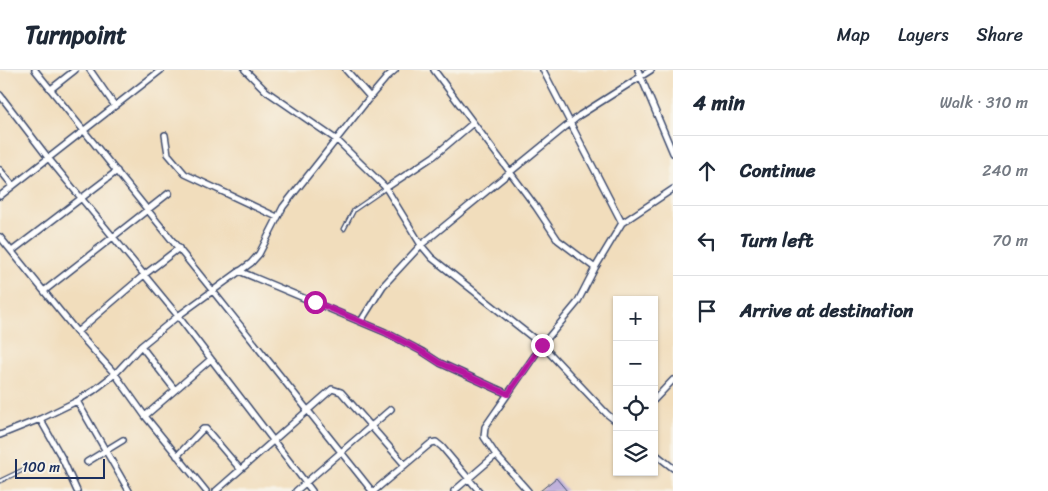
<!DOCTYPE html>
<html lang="en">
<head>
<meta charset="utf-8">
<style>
	body { margin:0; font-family:Sriracha,sans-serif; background:#f2f2f3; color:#1f2937 }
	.controls { position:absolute; right:15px; bottom:15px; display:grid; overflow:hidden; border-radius:0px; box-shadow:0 1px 4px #0004 }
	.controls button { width:45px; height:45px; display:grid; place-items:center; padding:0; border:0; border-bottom:1px solid #e0e1e3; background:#fff; color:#1f2937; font:25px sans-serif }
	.scale { position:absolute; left:15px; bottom:12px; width:90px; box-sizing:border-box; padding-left:5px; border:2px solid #1b2f5e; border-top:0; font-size:14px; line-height:18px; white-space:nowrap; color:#1b2f5e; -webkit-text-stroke:4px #f7f3e8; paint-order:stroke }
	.stop { position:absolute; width:15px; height:15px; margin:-11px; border:4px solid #b5179e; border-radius:50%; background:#fff }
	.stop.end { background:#b5179e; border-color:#fff; box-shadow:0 1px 5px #0008 }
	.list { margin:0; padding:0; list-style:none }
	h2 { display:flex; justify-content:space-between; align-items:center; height:65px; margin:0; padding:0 20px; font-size:21px }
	h2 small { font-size:16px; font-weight:400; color:#747a83 }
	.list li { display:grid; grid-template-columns:32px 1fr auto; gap:15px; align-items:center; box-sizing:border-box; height:70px; padding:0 20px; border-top:1px solid #e0e1e3 }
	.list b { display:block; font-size:19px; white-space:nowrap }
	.list em { font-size:16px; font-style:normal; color:#747a83 }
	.icon { flex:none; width:28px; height:28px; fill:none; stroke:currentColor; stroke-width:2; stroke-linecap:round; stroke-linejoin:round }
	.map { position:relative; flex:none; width:673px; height:421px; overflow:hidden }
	header { display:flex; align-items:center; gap:30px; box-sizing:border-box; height:70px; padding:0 25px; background:#fff; border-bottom:1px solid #e0e1e3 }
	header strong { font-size:24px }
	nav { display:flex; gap:28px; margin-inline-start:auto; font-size:18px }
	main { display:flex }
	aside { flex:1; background:#fff }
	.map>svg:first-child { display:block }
</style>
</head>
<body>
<header>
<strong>Turnpoint</strong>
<nav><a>Map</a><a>Layers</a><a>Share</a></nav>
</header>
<main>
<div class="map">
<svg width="673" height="421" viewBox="0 0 673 421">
	<rect width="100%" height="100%" fill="#f7f3e8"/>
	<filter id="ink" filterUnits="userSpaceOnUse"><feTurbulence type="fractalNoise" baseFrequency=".02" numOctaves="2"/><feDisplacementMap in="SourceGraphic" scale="10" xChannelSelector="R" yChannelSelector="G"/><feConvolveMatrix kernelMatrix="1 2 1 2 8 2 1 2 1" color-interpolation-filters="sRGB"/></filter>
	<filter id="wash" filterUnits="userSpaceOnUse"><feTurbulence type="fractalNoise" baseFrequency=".0096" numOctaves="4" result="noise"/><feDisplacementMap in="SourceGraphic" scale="20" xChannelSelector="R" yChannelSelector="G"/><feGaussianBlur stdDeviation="1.12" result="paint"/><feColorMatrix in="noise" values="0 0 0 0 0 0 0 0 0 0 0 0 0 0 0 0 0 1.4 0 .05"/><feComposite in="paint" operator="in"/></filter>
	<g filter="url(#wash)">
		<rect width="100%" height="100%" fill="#f1ddbc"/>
		<g id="blocks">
			<path fill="#c0b1db" d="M 556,408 L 567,421 L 540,421 Z"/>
		</g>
	</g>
	<g filter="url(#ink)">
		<use href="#blocks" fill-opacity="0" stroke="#3b496c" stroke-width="1"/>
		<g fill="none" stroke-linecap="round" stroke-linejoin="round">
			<defs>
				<path id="service" d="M 344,159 L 354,140 L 386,118
					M 0,411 L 29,397"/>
				<path id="minor" d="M 35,0 L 212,220 L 372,421
					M 90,0 L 115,36
					M 245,0 L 266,21 L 337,70 L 386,118 L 421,175 L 432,188 L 542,275 L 607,344 L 617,352
					M 346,0 L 370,27
					M 434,0 L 536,137 L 558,170 L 595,198
					M 543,0 L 622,153
					M 638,0 L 673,83
					M 51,19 L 75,0
					M 0,25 L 49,89 L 178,246 L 312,421
					M 165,65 L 168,84 L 185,104 L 277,147
					M 0,100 L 13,116
					M 386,118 L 434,86 L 473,53
					M 0,126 L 161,0
					M 0,167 L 77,262 L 115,304 L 145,346 L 206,421
					M 12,181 L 117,101
					M 239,201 L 385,262 L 423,282 L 440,293 L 508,324
					M 44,221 L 169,123
					M 361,251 L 383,216 L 421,175 L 580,45 L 651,0
					M 77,262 L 144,205 L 179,178
					M 141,276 L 175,320
					M 654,330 L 673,310
					M 77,331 L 129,421
					M 145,346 L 211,289
					M 40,349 L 62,388 L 77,421
					M 0,365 L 40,349 L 77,331 L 93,321 L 115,304 L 141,276 L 178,246 L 251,193 L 259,184 L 283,137 L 370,27 L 387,7 L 395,0
					M 654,383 L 673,398
					M 177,386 L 203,359 L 206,359 L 240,399
					M 87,392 L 123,370
					M 216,421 L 332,319 L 341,322 L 405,395
					M 296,421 L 391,339
					M 374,421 L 431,373 L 436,372 L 442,377 L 479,421
					M 454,421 L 496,385
					M 528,421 L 496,385 L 484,367 L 485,357 L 542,275 L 577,233 L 595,198 L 622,153 L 673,119"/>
			</defs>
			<use href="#service" stroke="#3b496c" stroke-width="5"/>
			<use href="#minor" stroke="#3b496c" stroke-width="8"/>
			<use href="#service" stroke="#fff" stroke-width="2.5"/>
			<use href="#minor" stroke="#fff" stroke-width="5"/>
		</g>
	</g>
	<g fill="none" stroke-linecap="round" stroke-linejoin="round" filter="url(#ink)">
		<path stroke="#b5179e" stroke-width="6" d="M 315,232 L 385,262 L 423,282 L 440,293 L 508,324 L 542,275"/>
	</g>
</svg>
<div class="controls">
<button>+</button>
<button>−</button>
<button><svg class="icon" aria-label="locate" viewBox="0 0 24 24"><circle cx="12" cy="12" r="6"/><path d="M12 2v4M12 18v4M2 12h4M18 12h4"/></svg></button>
<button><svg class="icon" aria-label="layers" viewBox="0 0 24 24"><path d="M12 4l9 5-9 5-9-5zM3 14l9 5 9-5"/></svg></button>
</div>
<div class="scale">100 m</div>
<div class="stop" style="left:315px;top:232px"></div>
<div class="stop end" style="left:542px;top:275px"></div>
</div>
<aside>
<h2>4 min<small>Walk · 310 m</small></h2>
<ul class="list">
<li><svg class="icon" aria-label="ahead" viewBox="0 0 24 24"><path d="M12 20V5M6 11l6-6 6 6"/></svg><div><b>Continue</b></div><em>240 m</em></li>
<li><svg class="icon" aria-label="left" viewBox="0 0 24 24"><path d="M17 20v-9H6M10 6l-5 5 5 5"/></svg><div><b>Turn left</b></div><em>70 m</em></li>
<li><svg class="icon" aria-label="arrive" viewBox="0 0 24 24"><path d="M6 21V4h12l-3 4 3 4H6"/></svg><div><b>Arrive at destination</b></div></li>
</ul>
</aside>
</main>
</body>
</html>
